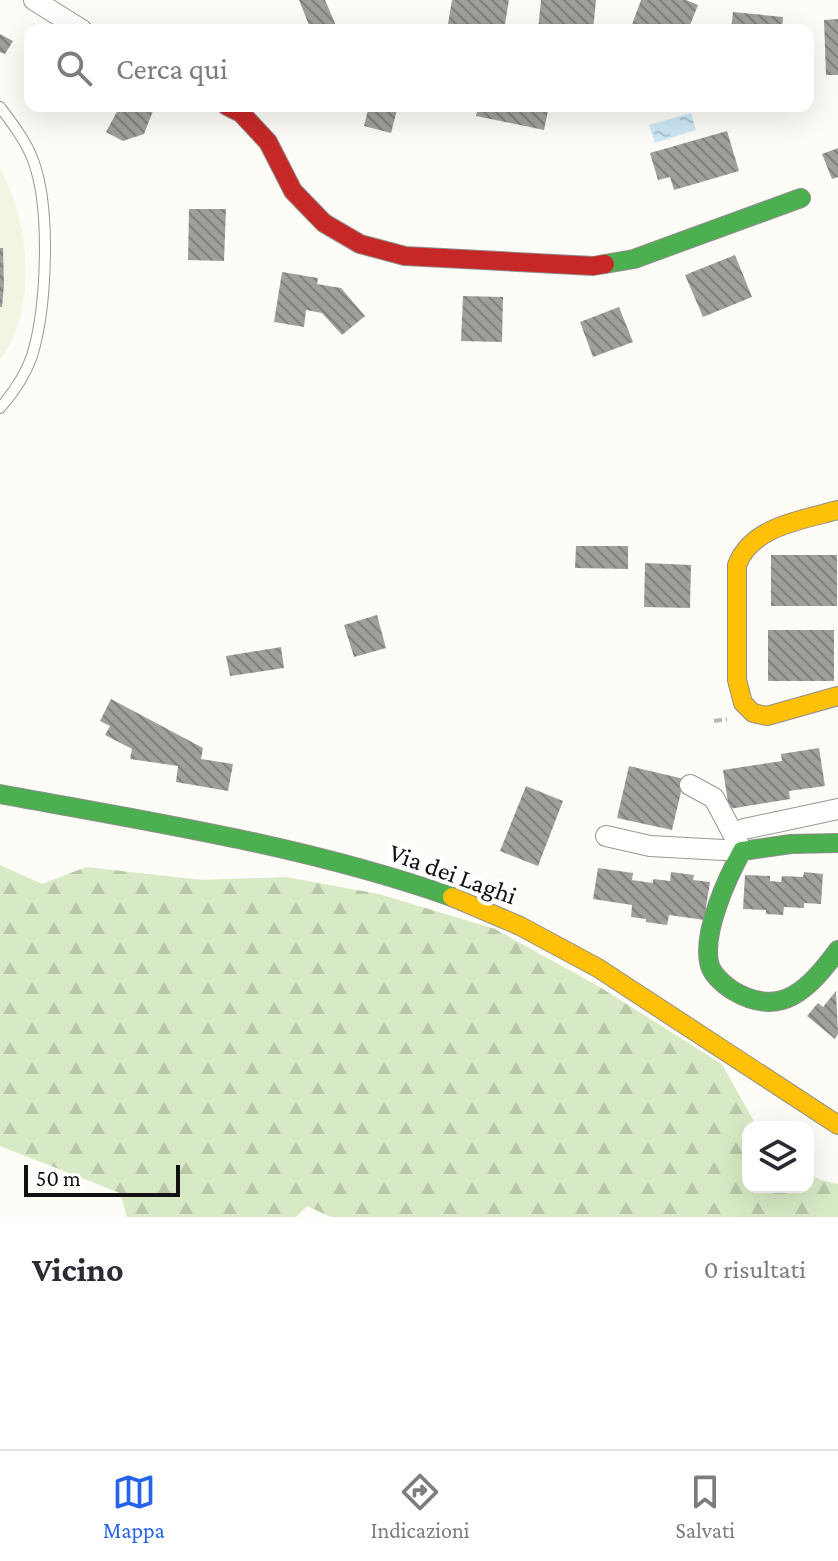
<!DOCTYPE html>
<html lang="it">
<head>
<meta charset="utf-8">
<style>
	body { margin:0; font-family:"Crimson Pro",serif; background:#f7f7f7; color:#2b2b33 }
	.controls { position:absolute; right:24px; bottom:24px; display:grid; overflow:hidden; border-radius:16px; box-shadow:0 8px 32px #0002 }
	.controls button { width:72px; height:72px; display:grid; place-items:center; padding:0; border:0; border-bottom:2px solid #e1e1e2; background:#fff; color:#2b2b33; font:40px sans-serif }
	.scale { position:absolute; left:24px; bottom:20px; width:156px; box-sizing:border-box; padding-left:8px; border:4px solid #111; border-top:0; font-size:22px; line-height:28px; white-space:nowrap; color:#111; -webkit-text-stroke:6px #fff; paint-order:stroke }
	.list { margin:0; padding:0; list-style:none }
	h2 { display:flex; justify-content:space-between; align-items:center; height:104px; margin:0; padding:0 32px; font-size:34px }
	h2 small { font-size:26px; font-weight:400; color:#7c7c81 }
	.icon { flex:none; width:44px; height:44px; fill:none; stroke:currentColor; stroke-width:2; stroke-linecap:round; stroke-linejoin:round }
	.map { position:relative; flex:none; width:838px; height:1217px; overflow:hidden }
	.search { position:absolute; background:#fff; box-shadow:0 8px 32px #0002; left:24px; right:24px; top:24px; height:88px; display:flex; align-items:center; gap:20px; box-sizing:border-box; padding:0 28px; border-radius:16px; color:#7c7c81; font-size:30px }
	.sheet { height:232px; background:#fff }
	nav { display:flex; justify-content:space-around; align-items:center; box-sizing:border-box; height:112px; border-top:2px solid #e1e1e2; background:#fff; font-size:22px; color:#7c7c81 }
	nav a { display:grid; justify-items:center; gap:4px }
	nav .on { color:#2563eb }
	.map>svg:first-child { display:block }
</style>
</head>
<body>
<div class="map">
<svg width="838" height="1217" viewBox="0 0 838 1217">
	<defs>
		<pattern id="forest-firs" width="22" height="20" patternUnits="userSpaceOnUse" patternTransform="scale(2)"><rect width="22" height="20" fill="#d8eac5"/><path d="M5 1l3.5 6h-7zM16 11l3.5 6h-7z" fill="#b8c8a8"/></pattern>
		<pattern id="water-ripples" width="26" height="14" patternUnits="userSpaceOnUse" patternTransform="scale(2)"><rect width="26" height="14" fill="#cde8f7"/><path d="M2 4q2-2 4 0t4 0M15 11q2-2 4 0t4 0" fill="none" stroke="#afc6d3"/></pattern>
		<pattern id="building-back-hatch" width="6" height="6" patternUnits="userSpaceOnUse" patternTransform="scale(2)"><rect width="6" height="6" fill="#a19f9c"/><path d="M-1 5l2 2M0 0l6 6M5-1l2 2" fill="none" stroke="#82807e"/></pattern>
	</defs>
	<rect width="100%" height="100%" fill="#fdfcf7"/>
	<path fill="url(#forest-firs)" d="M 0,865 L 42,884 L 86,867 L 202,880 L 286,877 L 379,894 L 495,929 L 598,986 L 722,1064 L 757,1127 L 748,1127 L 748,1187 L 808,1187 L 808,1172 L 820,1180 L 838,1184 L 838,1217 L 331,1217 L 307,1206 L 296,1217 L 127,1217 L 120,1193 L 0,1146 Z"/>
	<path fill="#f0f6e1" d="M 0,167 C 29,223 39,306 0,360 Z"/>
	<path fill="url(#water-ripples)" d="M 691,113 L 696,130 L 655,143 L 649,125 Z"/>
	<path fill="url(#building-back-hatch)" d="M 299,0 L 325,0 L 337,28 L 311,30 Z
		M 452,0 L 509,0 L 504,30 L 447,30 Z
		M 541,0 L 596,0 L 593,30 L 538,30 Z
		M 641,0 L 686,0 L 698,5 L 688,30 L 630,30 Z
		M 733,12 L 783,17 L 782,30 L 731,30 Z
		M 838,19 L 838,75 L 826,75 L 824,20 Z
		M 0,34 L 13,41 L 5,54 L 0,52 Z
		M 120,106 L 146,106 L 153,111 L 144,134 L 123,141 L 106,132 Z
		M 369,106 L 398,106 L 391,133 L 364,126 Z
		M 478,106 L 549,106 L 544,130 L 476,116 Z
		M 727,131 L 739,171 L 674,190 L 670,177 L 658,180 L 650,153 Z
		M 838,148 L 838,177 L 832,179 L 822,154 Z
		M 189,209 L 226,209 L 224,261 L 188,260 Z
		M 0,248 L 3,248 L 4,284 L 2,307 L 0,307 Z
		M 735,255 L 752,297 L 703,317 L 685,275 Z
		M 282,272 L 318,278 L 317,284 L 341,288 L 365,316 L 342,335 L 322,313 L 306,310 L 304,327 L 274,322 Z
		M 463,296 L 503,297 L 502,342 L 461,341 Z
		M 619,307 L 633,342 L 593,357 L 580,322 Z
		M 576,546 L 628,546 L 628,569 L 575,568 Z
		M 771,555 L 837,555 L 837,606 L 771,606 Z
		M 645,563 L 691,565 L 690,608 L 644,607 Z
		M 377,615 L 386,648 L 354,657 L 344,625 Z
		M 768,630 L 834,630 L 834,681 L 768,681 Z
		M 281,647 L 284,668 L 230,676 L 226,656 Z
		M 111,699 L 203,748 L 201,759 L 233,764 L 228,791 L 176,782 L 178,766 L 130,759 L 132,749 L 105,735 L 110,726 L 100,721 Z
		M 819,748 L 825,786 L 789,791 L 790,799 L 729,809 L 723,770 L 782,761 L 781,754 Z
		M 629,766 L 684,779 L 672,830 L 617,818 Z
		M 526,786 L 563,801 L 538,866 L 500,851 Z
		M 598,868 L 633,873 L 632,880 L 653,883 L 653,879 L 670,881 L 671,872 L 694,875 L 693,880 L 710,882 L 704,920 L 669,915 L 667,925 L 646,922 L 646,919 L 631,917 L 632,905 L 593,899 Z
		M 804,872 L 823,874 L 821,904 L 804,903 L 804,908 L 784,907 L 783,915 L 766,914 L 766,910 L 743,909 L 745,875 L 770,876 L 770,881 L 781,882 L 782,876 L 803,877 Z
		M 836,991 L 838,1034 L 835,1039 L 807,1016 L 818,1003 L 823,1007 Z"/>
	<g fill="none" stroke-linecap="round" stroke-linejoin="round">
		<defs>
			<path id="lane" d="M 0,107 C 12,123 26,141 33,160 C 51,207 47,307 32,356 C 25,376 14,392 0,408"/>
			<path id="street" d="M 34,0 L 82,30
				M 690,785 L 714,798 L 742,851
				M 744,829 L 838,809
				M 606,836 L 650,846 L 742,851"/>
			<path id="fast" d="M 605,264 L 634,259 L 801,198
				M 0,794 C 152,822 307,846 452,897
				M 838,843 L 791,844 L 742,851 C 727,878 703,931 709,962 C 711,974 722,983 732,990 C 781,1020 809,989 838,950"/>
			<path id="slow" d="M 838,510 C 802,520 752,526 737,565 L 737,680 L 743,703 L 753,713 L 767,716 L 838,696
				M 452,897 L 520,926 L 598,968 L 838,1125"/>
			<path id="jam" d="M 227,106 L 241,113 L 268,142 L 293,191 L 324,223 L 360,244 L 405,256 L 593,266 L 605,264"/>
		</defs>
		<use href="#lane" stroke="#979795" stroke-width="12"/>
		<use href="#street" stroke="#979795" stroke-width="22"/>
		<use href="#fast" stroke="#8e8d8b" stroke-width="20"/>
		<use href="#slow" stroke="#8e8d8b" stroke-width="20"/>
		<use href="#jam" stroke="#8e8d8b" stroke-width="20"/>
		<path stroke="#b9b9b8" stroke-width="4" stroke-dasharray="8 4" stroke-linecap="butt" d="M 714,721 L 727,719"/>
		<use href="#lane" stroke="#fffffe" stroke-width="10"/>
		<use href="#street" stroke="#fffffe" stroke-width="20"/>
		<use href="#fast" stroke="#4caf50" stroke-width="18"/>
		<use href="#slow" stroke="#ffc107" stroke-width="18"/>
		<use href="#jam" stroke="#c62828" stroke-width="18"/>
	</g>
	<g text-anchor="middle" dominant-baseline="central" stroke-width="8" stroke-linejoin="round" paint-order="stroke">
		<g font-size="26" fill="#111" stroke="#fff">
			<text transform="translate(453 874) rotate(20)">Via dei Laghi</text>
		</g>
	</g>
</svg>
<div class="controls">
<button><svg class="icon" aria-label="layers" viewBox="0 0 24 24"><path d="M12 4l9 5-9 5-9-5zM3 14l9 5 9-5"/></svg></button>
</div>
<div class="scale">50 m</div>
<div class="search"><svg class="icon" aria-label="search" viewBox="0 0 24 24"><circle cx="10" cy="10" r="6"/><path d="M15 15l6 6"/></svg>Cerca qui</div>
</div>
<section class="sheet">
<h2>Vicino<small>0 risultati</small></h2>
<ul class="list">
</ul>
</section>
<nav>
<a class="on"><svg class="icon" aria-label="map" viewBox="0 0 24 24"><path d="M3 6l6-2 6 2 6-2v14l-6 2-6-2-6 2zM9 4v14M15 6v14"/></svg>Mappa</a>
<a><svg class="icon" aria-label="directions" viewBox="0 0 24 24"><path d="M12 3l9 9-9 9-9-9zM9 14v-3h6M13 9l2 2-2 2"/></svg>Indicazioni</a>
<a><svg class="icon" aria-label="saved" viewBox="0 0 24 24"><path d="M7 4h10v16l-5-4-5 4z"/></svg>Salvati</a>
</nav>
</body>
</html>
